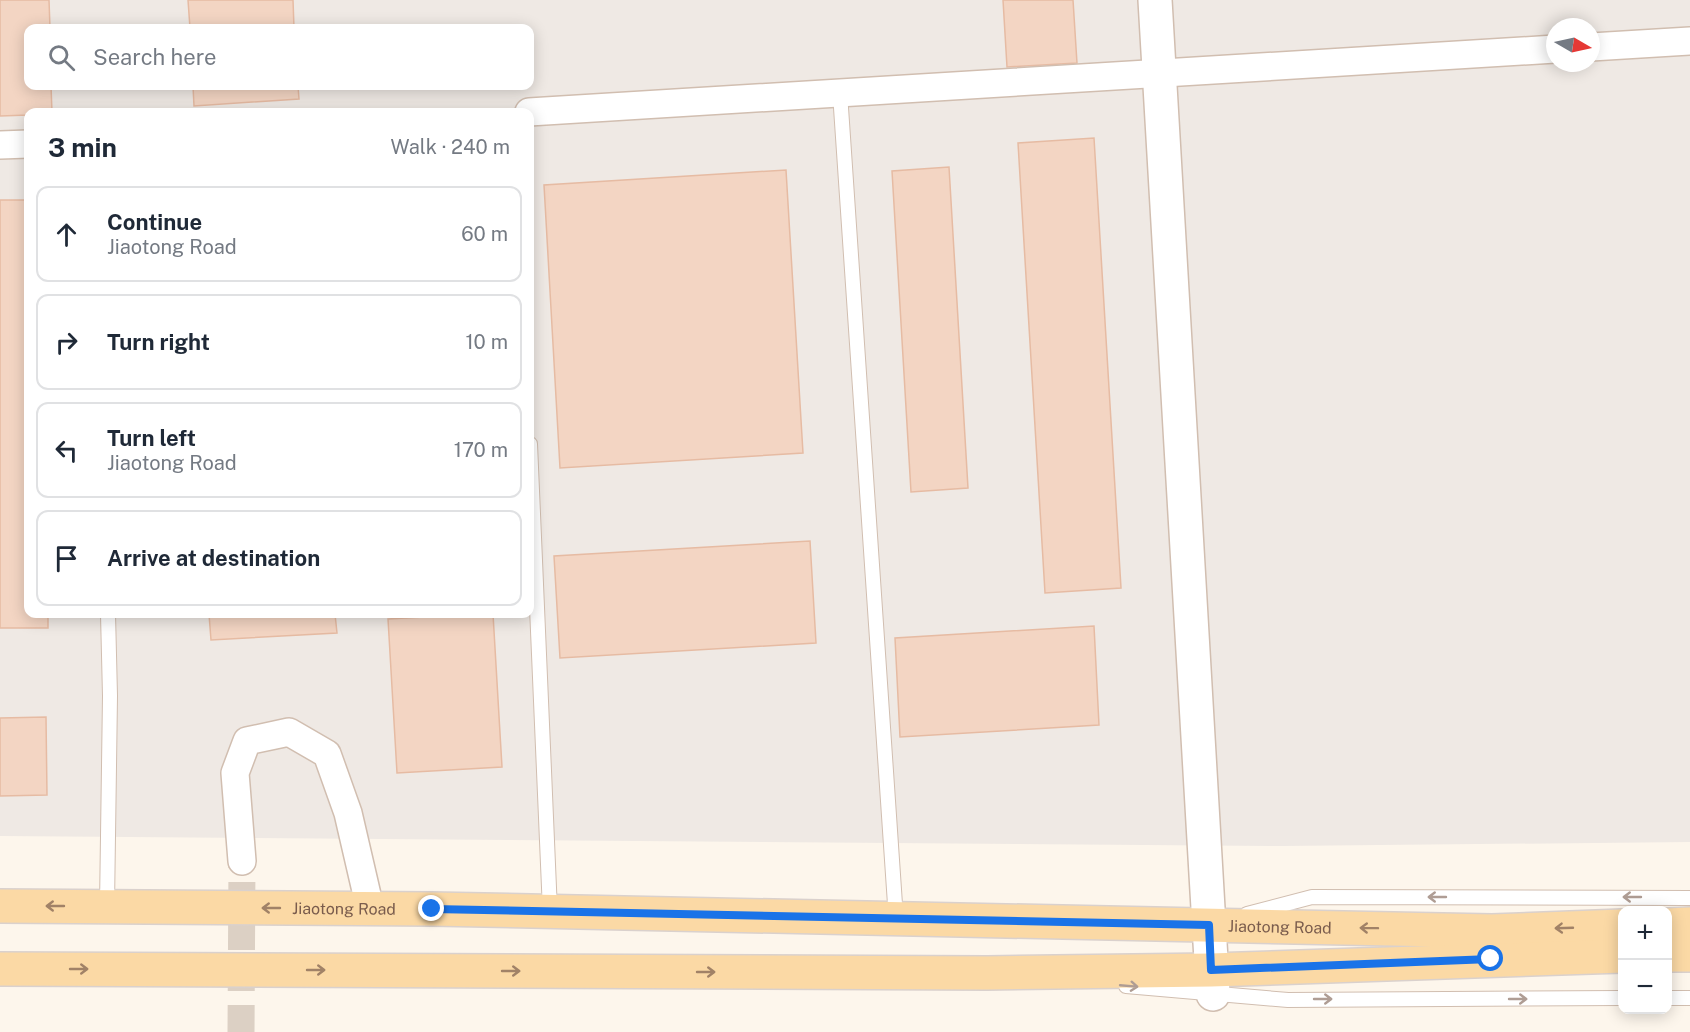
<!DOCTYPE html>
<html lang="en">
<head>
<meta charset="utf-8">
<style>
	body { margin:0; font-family:"Public Sans",sans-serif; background:#f6f6f7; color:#1f2937 }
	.controls { position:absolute; right:18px; bottom:18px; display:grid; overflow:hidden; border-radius:12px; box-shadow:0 3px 15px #0003 }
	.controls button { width:54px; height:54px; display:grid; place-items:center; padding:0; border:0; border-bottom:2px solid #e0e1e3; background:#fff; color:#1f2937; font:30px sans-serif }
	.compass { position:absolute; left:1546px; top:18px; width:54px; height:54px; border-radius:50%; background:#fff; box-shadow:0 3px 15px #0003; rotate:99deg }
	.stop { position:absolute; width:18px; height:18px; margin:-14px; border:4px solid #1a73e8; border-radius:50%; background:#fff }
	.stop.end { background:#1a73e8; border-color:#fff; box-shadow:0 2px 6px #0008 }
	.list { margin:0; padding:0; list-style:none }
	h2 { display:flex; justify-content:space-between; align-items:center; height:78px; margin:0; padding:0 24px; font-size:26px }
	h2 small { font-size:20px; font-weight:400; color:#747a83 }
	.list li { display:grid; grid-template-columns:39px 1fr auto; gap:18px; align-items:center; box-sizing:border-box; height:96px; margin:0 12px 12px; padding:0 12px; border:2px solid #e0e1e3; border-radius:12px }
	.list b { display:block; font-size:22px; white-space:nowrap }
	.list p { margin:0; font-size:20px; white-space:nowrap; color:#747a83 }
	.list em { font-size:20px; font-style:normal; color:#747a83 }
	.icon { flex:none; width:33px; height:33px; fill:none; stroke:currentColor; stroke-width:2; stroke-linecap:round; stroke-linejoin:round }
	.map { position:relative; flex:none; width:1690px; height:1032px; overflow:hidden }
	.search { position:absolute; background:#fff; box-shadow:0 3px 15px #0003; left:24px; top:24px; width:510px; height:66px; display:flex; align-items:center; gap:15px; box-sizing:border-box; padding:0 21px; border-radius:12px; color:#747a83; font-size:22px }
	.panel { position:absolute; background:#fff; box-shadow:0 3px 15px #0003; left:24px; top:108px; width:510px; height:510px; border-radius:12px }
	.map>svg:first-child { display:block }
</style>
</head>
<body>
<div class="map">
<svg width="1690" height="1032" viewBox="0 0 1690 1032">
	<rect width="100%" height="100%" fill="#fdf6ec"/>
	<path fill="#efe9e4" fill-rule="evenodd" d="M 0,0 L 1690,0 L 1690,842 L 1282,846 L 0,836 ZM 1555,27 L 1591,27 L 1591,63 L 1555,63 ZM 28,28 L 530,28 L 530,86 L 28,86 ZM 28,112 L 530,112 L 530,614 L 28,614 Z"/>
	<path fill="#f3d5c3" stroke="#e6bba3" stroke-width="1.5" d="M 0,0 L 49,0 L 50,28 L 28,28 L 28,86 L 51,86 L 52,112 L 28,112 L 28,115 L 0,116 Z
		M 188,0 L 293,0 L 294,28 L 190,28 Z
		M 1003,0 L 1073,0 L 1077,63 L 1007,67 Z
		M 193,86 L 298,86 L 299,99 L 194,106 Z
		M 1094,138 L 1121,588 L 1045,593 L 1018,143 Z
		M 949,167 L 968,488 L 911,492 L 892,171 Z
		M 786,170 L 803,453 L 560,468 L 544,185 Z
		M 0,200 L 28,200 L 28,614 L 48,614 L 48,628 L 0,628 Z
		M 810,541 L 816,643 L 560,658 L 554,556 Z
		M 209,614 L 335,614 L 337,633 L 211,640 Z
		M 479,614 L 493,614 L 502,767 L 397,773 L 388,619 Z
		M 1094,626 L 1099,725 L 900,737 L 895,638 Z
		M 46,717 L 47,795 L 0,796 L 0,718 Z"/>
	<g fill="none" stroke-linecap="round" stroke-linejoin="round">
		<path stroke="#dcd0c4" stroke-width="27" stroke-dasharray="27 14" stroke-linecap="butt" d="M 241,1032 L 242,861"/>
		<defs>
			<path id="service" d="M 840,93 L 896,919
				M 530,444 L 550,911
				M 107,906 L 110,696 L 108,614
				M 1247,914 L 1312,897 L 1690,898
				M 1126,986 L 1288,1000 L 1622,998
				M 1668,998 L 1690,998"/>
			<path id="minor" d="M 1591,47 L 1690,41
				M 529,112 L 1555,49
				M 0,145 L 28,144
				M 242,861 L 235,773 L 247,741 L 289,732 L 327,754 L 348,813 L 370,908"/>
			<path id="tertiary" d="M 1155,0 L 1213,994"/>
			<g id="primary">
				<path id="s1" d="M 0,906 L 432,909 L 1492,931 L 1622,926"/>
				<path d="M 1668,925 L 1690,924"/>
				<path d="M 1668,955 L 1690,955"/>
				<path d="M 0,969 L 987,973 L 1211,970 L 1622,956"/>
			</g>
		</defs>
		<use href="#service" stroke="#d1beb0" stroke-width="16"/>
		<use href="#minor" stroke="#d1beb0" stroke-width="30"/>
		<use href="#tertiary" stroke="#d1beb0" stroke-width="36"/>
		<use href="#primary" stroke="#dad1cd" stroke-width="36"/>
		<use href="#service" stroke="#fff" stroke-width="14"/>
		<use href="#minor" stroke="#fff" stroke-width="27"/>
		<use href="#tertiary" stroke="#fff" stroke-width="33"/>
		<use href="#primary" stroke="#fbd9a5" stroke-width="33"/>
	</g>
	<defs><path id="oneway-shaft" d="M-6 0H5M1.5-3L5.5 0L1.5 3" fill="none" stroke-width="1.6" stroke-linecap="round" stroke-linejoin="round" transform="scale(1.5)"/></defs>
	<g stroke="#af9d94">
		<use href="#oneway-shaft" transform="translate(1437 897) rotate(-180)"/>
		<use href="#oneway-shaft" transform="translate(1632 897) rotate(-180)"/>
		<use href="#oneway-shaft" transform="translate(1129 986) rotate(5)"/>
		<use href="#oneway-shaft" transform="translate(1323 999)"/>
		<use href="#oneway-shaft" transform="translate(1518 999)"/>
	</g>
	<g stroke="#a18267">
		<use href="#oneway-shaft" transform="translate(55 906) rotate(-180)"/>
		<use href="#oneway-shaft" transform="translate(271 908) rotate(-180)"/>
		<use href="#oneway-shaft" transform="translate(1369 928) rotate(-179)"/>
		<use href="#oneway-shaft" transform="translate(1564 928) rotate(178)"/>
		<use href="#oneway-shaft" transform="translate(79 969)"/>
		<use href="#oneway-shaft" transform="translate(316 970)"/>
		<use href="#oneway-shaft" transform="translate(511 971)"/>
		<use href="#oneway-shaft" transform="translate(706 972)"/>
	</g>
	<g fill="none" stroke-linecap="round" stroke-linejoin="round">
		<path stroke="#1a73e8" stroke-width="8" d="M 432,909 L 1209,925 L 1211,970 L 1491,959"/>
	</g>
	<g text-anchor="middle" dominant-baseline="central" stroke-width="4.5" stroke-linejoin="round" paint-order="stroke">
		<g font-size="16" fill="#7a5c4d" stroke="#fffaf3">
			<text stroke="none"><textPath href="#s1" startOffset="344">Jiaotong Road</textPath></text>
			<text stroke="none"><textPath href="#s1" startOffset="1280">Jiaotong Road</textPath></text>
		</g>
	</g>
</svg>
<div class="controls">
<button>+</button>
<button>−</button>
</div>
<svg class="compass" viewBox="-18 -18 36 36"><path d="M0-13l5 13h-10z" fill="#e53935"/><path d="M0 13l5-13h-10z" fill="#747a83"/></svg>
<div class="stop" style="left:1491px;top:959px"></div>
<div class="stop end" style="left:432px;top:909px"></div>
<div class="search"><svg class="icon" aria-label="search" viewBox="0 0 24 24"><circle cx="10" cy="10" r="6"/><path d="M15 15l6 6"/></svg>Search here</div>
<section class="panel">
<h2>3 min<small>Walk · 240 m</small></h2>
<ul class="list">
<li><svg class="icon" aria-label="ahead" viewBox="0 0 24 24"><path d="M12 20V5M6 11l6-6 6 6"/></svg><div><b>Continue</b><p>Jiaotong Road</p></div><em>60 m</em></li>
<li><svg class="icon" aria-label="right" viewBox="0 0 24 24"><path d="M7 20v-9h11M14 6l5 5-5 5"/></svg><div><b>Turn right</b></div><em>10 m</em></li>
<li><svg class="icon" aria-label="left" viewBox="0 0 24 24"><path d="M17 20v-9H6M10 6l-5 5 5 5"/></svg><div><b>Turn left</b><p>Jiaotong Road</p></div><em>170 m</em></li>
<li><svg class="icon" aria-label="arrive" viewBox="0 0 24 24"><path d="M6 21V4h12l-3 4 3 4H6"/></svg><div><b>Arrive at destination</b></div></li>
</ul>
</section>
</div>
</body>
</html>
